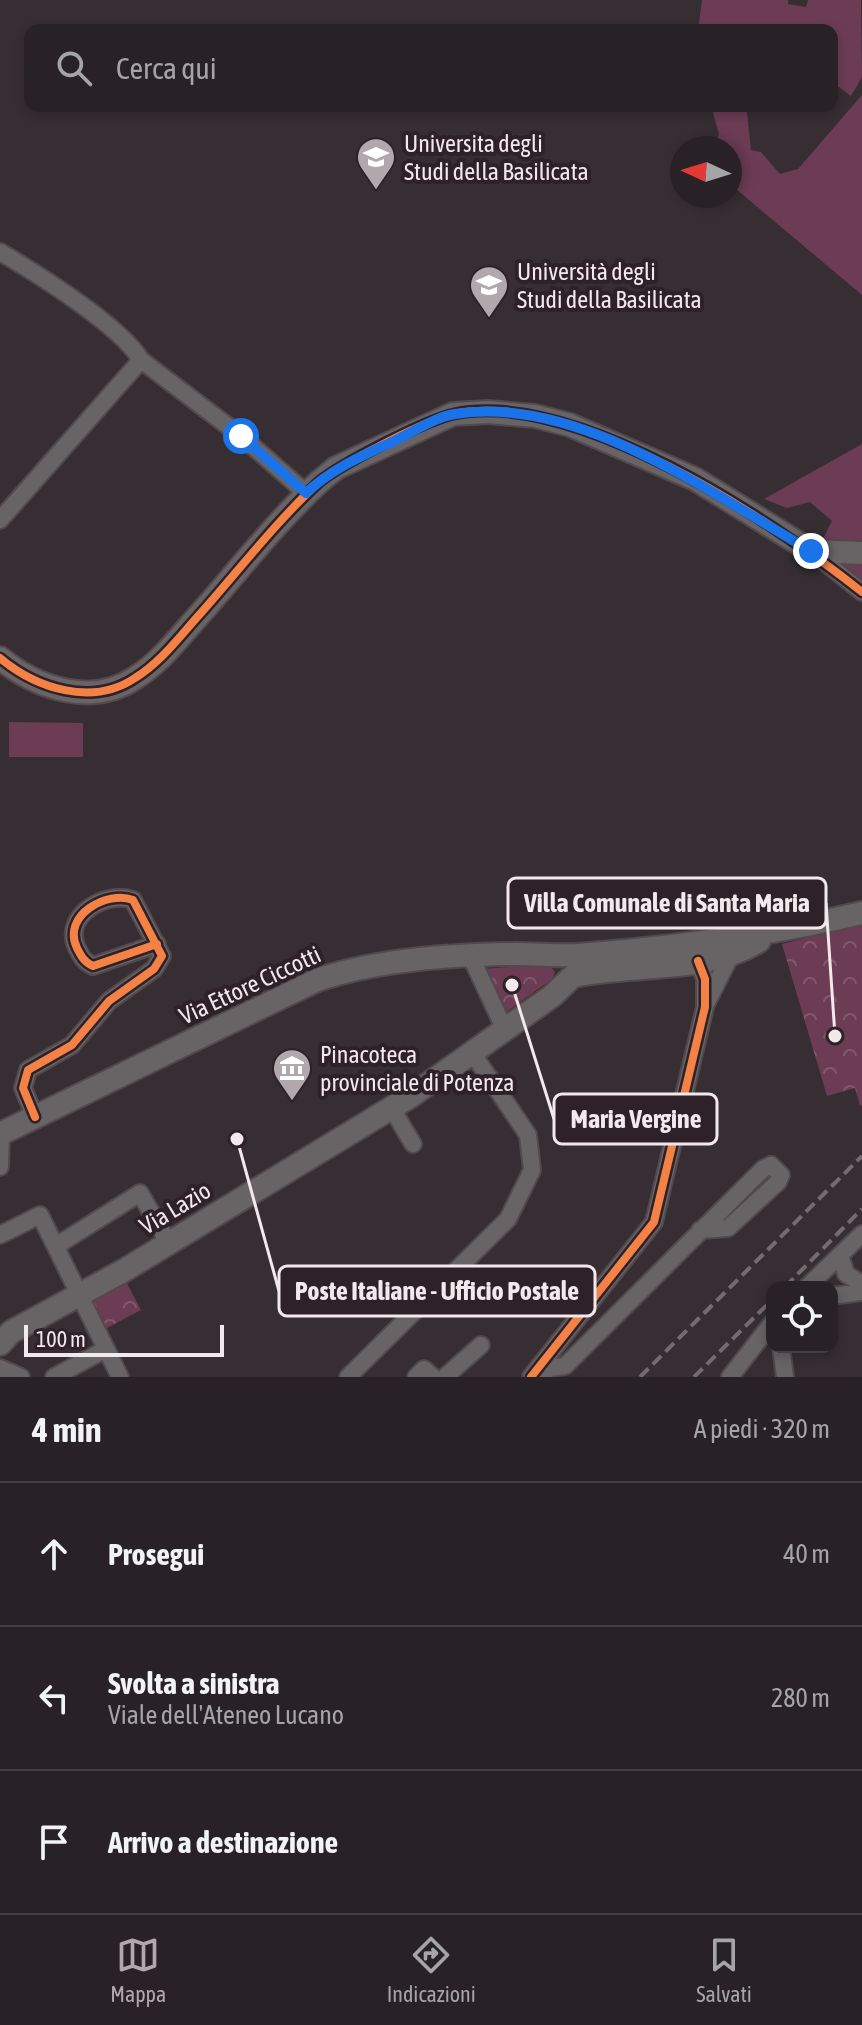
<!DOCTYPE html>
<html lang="it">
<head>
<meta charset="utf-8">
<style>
	body { margin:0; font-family:"Asap Condensed",sans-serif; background:#342f32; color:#f1f3f6 }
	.controls { position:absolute; right:24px; bottom:24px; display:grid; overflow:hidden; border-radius:16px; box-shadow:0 4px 12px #0003 }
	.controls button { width:72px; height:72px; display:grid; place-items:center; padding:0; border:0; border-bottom:2px solid #443f43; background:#282226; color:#f1f3f6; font:40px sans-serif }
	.compass { position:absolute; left:670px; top:136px; width:72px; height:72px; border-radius:50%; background:#282226; box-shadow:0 4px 12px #0003; rotate:274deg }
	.scale { position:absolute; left:24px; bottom:20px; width:200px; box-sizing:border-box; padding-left:8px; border:4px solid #f3e9ed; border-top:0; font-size:22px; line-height:28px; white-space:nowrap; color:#f3e9ed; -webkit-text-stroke:6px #2f2128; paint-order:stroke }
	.stop { position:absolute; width:24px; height:24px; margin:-18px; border:6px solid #1a73e8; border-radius:50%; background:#fff }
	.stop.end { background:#1a73e8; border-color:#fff; box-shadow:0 2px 8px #0008 }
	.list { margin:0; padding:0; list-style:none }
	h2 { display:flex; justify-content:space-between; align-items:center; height:104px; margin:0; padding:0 32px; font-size:34px }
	h2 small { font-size:26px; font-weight:400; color:#a5a4a7 }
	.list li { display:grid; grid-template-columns:52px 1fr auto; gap:24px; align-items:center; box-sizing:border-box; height:144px; padding:0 32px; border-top:2px solid #443f43 }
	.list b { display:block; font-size:30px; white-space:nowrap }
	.list p { margin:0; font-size:26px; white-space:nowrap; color:#a5a4a7 }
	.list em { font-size:26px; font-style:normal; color:#a5a4a7 }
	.icon { flex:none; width:44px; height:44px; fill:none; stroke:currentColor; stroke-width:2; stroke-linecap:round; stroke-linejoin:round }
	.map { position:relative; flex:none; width:862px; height:1377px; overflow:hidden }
	.search { position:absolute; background:#282226; box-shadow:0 4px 12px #0003; left:24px; right:24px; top:24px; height:88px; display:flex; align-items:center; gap:20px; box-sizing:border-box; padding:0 28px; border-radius:16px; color:#a5a4a7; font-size:30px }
	.sheet { height:536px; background:#282226 }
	nav { display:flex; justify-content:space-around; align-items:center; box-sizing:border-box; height:112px; border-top:2px solid #443f43; background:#282226; font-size:22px; color:#a5a4a7 }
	nav a { display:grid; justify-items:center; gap:4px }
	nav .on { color:#b1a8ac }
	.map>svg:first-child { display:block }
</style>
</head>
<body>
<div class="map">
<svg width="862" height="1377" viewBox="0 0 862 1377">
	<defs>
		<pattern id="forest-crowns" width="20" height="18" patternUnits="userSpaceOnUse" patternTransform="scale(2)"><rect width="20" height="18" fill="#6c3c54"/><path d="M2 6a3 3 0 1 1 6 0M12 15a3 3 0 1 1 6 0" fill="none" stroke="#81586d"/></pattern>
	</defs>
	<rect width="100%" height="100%" fill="#362e32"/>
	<path fill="#6c3c54" d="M 702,0 L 788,0 L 788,4 L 806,7 L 808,0 L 861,0 L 862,77 L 851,96 L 832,82 L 832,30 L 698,30 Z
		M 862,95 L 862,295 L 730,184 L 730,148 L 714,148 L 719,134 L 711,106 L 750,106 L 747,112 L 751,150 L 761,152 L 780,174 L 798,169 Z
		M 862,444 L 862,580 L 832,557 L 822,541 L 832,521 L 810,502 L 787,508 L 764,499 Z
		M 9,722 L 83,723 L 83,757 L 9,757 Z"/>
	<path fill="url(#forest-crowns)" d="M 862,924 L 862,1105 L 860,1106 L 855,1088 L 827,1096 L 782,944 Z
		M 548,964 L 555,972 L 552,979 L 505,1013 L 482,969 Z
		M 124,1278 L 141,1310 L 103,1330 L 87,1298 Z"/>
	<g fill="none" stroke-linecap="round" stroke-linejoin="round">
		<defs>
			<path id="street" d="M 0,252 C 36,273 121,326 141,360
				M 0,520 L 141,360 L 241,436 L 306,493
				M 811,551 L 862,592
				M 471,957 L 505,1030
				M 707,1002 L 731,955
				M 391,1107 L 413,1144
				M 35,1117 L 23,1088 L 28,1070 L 72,1045 L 109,1001 L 154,969 L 162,956 L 133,900 C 108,890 61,915 77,948 C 81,956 84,962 93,966 L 157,944
				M 0,1167 L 1,1134
				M 0,1235 L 40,1215 L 120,1377
				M 56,1246 L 140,1193 L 168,1242
				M 840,1255 L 846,1274 L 862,1284
				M 807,1287 L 862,1234
				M 832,1296 L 862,1292
				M 781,1347 L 785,1377
				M 0,1368 L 21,1377
				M 54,1377 L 106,1349
				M 348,1377 L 508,1219 L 532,1170 L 528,1135 L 473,1054
				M 416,1377 L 424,1369 L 433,1377
				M 445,1377 L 481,1345
				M 531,1377 L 654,1222 L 705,1007 L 705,979 L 698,961
				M 540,1377 L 549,1368 L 565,1366 L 763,1169 L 771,1165 L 781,1175 L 778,1182 L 728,1228 L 700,1230
				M 730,1377 L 772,1323"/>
			<path id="secondary" d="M 0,658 C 36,688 92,707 135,678 C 161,662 180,636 200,614 C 239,570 276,522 319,482 L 336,468 L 453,414 L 488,412 L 535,416 L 570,425 L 695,479 L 811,551 L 862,553
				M 573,976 C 633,963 706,974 759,941
				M 0,1134 L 317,980 C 380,959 450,955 516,954 C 537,954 558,956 578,955 C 674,948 768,935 862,913
				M 0,1344 L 11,1332 L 123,1271 L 411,1096 L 552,996 L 573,976"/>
		</defs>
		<use href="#street" stroke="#51494c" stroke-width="20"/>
		<use href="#secondary" stroke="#51494c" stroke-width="26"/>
		<use href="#street" stroke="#686365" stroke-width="16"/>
		<use href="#secondary" stroke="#686365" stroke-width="22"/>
		<path stroke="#726c6e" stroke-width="4" stroke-dasharray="12 6" stroke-linecap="butt" d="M 785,1287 L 862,1209
			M 640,1377 L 862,1156
			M 694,1377 L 772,1300"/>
		<defs>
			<path id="cycleway" d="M 0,658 C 36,688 92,707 135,678 C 161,662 180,636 200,614 C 239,570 276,522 319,482 C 341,464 426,420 454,414 C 574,389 772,520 862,592
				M 35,1117 L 23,1088 L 28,1070 L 72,1045 L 109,1001 L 154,969 L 162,956 L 133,900 C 108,890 61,915 77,948 C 81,956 84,962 93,966 L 157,944
				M 531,1377 L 654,1222 L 705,1007 L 705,979 L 698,961"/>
		</defs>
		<use href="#cycleway" stroke="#2f2128" stroke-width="13"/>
		<use href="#cycleway" stroke="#f48246" stroke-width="8"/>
	</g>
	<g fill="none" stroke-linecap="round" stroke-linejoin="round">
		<path stroke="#1a73e8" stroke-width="10" d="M 241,436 L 306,493 C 333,468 362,456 394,441 C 413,432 435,417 455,414 C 576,394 712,494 811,551"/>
	</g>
	<defs>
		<symbol id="university-pin" viewBox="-11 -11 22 30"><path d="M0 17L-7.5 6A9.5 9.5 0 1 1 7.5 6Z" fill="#b1a8ac" stroke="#2f2128"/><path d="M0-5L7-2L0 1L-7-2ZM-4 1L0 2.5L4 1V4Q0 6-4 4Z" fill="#fff"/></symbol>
		<symbol id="museum-pin" viewBox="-11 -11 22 30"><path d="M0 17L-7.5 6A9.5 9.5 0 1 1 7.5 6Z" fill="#b1a8ac" stroke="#2f2128"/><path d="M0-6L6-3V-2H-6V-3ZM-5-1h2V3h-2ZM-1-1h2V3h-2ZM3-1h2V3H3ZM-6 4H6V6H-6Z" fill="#fff"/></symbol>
	</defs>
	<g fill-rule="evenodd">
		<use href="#university-pin" x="354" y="135" width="44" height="60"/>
		<use href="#university-pin" x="467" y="263" width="44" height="60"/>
		<use href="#museum-pin" x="270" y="1046" width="44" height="60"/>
	</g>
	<g text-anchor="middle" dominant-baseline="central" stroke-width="8" stroke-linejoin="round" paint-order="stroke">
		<g font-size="24" fill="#f3e9ed" stroke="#2f2128" text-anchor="start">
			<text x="404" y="143">Universita degli<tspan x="404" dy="28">Studi della Basilicata</tspan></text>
			<text x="517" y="271">Università degli<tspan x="517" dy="28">Studi della Basilicata</tspan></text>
			<text x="320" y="1054">Pinacoteca<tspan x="320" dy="28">provinciale di Potenza</tspan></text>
		</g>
		<g font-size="24" fill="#f3e9ed" stroke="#2f2128">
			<text transform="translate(250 985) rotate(-25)">Via Ettore Ciccotti</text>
			<text transform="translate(175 1208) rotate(-31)">Via Lazio</text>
		</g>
	</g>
	<path fill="none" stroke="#f3e9ed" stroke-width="3" d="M835 1036L826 903M512 985L554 1119M237 1139L279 1291"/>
	<g fill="#f3e9ed" stroke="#2f2128" stroke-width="3">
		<circle cx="835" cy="1036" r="8"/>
		<circle cx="512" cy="985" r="8"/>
		<circle cx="237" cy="1139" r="8"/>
	</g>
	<g fill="#2f2128" stroke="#f3e9ed" stroke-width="3">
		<rect x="508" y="878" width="318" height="50" rx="8"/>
		<rect x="554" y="1094" width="163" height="50" rx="8"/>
		<rect x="279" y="1266" width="316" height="50" rx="8"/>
	</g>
	<g font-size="26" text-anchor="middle" font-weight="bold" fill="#f3e9ed">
		<text x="667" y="912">Villa Comunale di Santa Maria</text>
		<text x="636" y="1128">Maria Vergine</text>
		<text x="437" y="1300">Poste Italiane - Ufficio Postale</text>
	</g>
</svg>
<div class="controls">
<button><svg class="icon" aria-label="locate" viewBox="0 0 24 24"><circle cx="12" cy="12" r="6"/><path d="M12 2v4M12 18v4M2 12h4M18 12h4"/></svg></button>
</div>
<svg class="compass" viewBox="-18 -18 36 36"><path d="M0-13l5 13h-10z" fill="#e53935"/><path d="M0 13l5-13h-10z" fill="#a5a4a7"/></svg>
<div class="scale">100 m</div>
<div class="stop" style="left:241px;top:436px"></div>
<div class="stop end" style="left:811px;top:551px"></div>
<div class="search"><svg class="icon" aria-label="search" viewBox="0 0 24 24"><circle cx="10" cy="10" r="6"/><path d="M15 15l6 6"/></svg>Cerca qui</div>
</div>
<section class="sheet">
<h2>4 min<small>A piedi · 320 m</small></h2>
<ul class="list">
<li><svg class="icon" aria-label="ahead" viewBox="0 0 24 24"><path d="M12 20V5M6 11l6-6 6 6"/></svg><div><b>Prosegui</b></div><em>40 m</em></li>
<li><svg class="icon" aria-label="left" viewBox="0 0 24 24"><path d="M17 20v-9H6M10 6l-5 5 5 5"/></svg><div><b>Svolta a sinistra</b><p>Viale dell'Ateneo Lucano</p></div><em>280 m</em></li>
<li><svg class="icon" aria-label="arrive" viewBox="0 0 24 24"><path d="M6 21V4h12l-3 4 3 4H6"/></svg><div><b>Arrivo a destinazione</b></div></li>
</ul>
</section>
<nav>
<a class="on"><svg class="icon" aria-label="map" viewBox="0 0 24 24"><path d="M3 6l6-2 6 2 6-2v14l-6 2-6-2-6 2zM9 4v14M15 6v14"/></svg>Mappa</a>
<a><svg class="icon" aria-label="directions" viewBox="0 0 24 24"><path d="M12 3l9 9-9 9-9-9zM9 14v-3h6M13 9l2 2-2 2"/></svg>Indicazioni</a>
<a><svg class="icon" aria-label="saved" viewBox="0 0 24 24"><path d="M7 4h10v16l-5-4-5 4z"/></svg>Salvati</a>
</nav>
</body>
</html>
